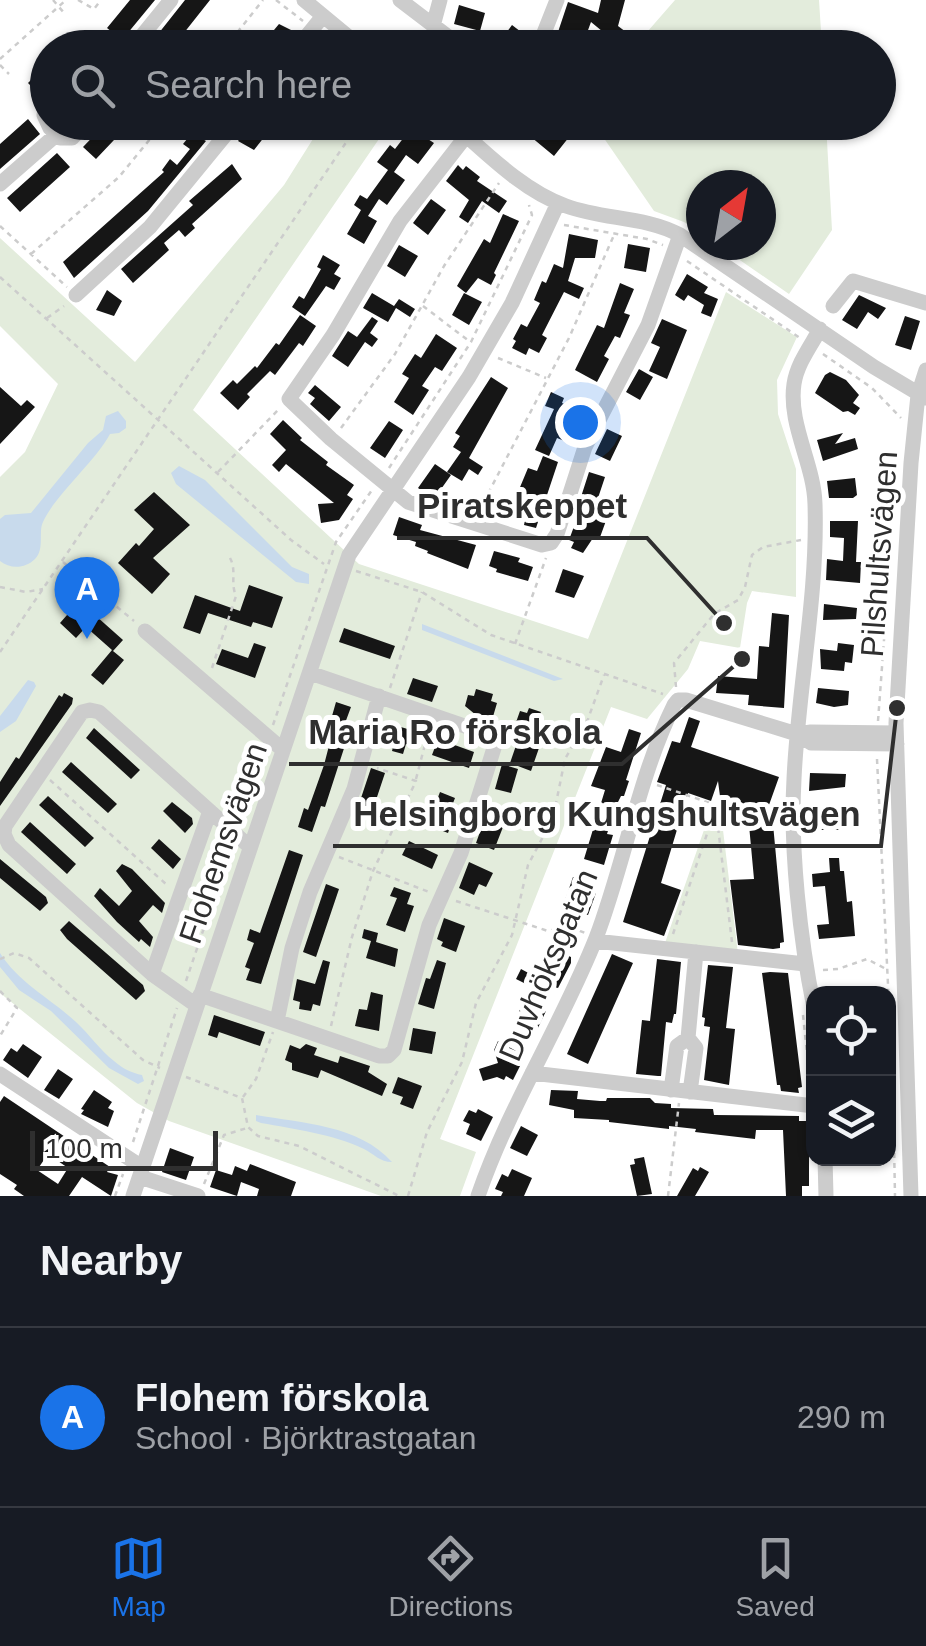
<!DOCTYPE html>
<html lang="en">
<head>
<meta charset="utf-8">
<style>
	body { margin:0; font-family:Helvetica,sans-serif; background:#20242c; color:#f1f3f6 }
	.controls { position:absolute; right:30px; bottom:30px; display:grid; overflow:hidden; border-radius:20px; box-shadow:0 2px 8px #0004 }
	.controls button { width:90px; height:90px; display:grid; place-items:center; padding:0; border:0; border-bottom:2px solid #363941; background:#171b24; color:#f1f3f6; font:50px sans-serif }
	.compass { position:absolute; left:686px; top:170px; width:90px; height:90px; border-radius:50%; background:#171b24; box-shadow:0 2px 8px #0004; rotate:31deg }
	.scale { position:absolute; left:30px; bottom:25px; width:188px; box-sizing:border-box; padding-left:10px; border:5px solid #2f2f2f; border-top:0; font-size:28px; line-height:35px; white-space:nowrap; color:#2f2f2f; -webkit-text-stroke:8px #fff; paint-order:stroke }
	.you { position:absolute; left:580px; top:422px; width:35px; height:35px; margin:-25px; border:8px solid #fff; border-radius:50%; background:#1a73e8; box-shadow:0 0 0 15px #1a73e833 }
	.badge { display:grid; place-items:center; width:65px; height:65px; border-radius:50%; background:#1a73e8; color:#fff; font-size:32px; font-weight:700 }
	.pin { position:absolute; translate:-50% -82px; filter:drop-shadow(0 2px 5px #0008) }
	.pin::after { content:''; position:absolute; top:52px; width:35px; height:30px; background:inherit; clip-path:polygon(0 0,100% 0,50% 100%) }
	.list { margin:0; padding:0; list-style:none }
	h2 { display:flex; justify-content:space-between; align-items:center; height:130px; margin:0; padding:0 40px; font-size:42px }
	h2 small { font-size:32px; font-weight:400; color:#9ea1a6 }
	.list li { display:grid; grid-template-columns:65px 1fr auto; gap:30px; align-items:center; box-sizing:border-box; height:180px; padding:0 40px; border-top:2px solid #363941 }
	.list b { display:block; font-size:38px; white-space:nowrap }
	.list p { margin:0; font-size:32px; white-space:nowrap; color:#9ea1a6 }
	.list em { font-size:32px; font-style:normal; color:#9ea1a6 }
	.icon { flex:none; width:55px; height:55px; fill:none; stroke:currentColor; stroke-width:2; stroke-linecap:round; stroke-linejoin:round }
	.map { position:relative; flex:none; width:926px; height:1196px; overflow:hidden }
	.search { position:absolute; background:#171b24; box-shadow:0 2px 8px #0004; left:30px; right:30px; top:30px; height:110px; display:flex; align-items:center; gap:25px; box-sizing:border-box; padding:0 35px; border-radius:55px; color:#9ea1a6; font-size:38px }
	.sheet { height:310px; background:#171b24 }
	nav { display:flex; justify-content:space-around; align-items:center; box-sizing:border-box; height:140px; border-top:2px solid #363941; background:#171b24; font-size:28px; color:#9ea1a6 }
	nav a { display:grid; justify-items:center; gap:5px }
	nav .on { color:#1a73e8 }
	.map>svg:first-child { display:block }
</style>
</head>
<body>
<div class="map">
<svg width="926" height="1196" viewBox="0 0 926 1196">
	<rect width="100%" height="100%" fill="#fff"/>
	<path fill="#e3ecdc" d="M 675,0 L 819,0 L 822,47 L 634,47 Z
		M 602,122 L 826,123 L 832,230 L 789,294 L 718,245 L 761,245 L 761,185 L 701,185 L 701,233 L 684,222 L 654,211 L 599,131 Z
		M 323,123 L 390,123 L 193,410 L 359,564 L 588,639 L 726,292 L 797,337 L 777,380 L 778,414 L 796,469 L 796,597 L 752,591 L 747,603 L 740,648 L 700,641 L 688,669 L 647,719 L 611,707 L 440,1139 L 476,1152 L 460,1196 L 381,1196 L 169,1121 L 137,1103 L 0,993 L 0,477 L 25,452 L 58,384 L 0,326 L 0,238 L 135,362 L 284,185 Z
		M 705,827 L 723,830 L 738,954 L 665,943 Z"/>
	<path fill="#c8daec" d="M 118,411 L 126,421 L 126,428 L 119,433 L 110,434 C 94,463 56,494 43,522 C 38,532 45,549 35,559 C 25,569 10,569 0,561 L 0,519 L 5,515 L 31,513 L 88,443 L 103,430 L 106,416 Z
		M 179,466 L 205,480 L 292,567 L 309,574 L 309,584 L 296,582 L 176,484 L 171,473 Z
		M 422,624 L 563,679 L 554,681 L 422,630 Z
		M 28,680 L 34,682 L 36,686 L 16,721 L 0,732 L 0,716 Z
		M 0,953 C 19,983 50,998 76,1022 C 89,1034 100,1050 114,1061 C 123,1069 132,1073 142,1075 L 144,1081 L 138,1084 L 109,1068 L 51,1011 L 19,990 L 0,967 Z
		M 256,1115 C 302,1123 359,1125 392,1162 C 380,1162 374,1154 364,1149 C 333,1134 294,1129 261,1123 L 256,1121 Z"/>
	<path fill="#161616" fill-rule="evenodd" d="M 130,0 L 155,0 L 122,40 L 107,28 Z
		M 185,0 L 210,0 L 172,48 L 147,48 Z
		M 601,0 L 625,0 L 618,26 L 626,32 L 627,39 L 620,48 L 599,48 L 608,36 L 591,22 L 584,41 L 558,32 L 568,2 L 598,13 Z
		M 459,5 L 485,13 L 480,31 L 454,24 Z
		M 279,24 L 295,32 L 284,48 L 272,48 L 276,42 L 269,36 Z
		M 512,25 L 525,35 L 515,48 L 495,48 Z
		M 48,63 L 48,90 L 41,96 L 28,83 Z
		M 28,119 L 40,134 L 0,169 L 0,144 Z
		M 107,122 L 131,122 L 96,159 L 83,147 Z
		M 252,122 L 276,122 L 254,150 L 238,141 Z
		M 513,122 L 571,122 L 577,127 L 554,156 Z
		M 411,128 L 434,143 L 418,164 L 406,155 L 394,172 L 405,180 L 387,205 L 379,199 L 368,216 L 377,221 L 364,244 L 347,234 L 361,210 L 354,205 L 360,195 L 367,199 L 388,170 L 377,162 L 390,145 L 395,149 Z
		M 192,133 L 206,141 L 148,211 L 74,278 L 63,262 L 164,172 L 162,170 L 170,159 L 177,165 L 190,149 L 183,144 Z
		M 57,153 L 70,167 L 20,212 L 7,198 Z
		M 232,164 L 242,179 L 192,224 L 195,228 L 185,237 L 179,230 L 164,243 L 169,250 L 133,283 L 121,269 L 193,205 L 189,201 Z
		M 458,165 L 463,170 L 466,166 L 480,177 L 477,181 L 507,201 L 499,213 L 482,201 L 468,223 L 459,217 L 469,200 L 446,181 Z
		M 431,199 L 446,210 L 428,235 L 413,223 Z
		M 503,214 L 519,221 L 494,273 L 496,275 L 491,285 L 478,278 L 466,293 L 457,286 L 484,239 L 490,243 Z
		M 569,234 L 598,240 L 595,258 L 575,258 L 568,281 L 584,288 L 579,299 L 564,292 L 542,335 L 547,338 L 539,353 L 529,348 L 526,355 L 512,348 L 516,341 L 513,339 L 521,324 L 527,327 L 540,303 L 534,300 L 542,281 L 546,283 L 554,264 L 563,268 Z
		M 628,244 L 650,248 L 646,272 L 624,268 Z
		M 399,245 L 418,256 L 405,277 L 387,266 Z
		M 323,255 L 340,265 L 334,274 L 341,278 L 334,290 L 326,286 L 305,316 L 292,307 L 299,296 L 304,299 L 321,269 L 317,267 Z
		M 687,274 L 708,287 L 704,293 L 718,299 L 711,317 L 701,313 L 704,305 L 688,295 L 684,301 L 675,295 Z
		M 620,283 L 634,289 L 624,313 L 630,315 L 620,338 L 615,336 L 604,356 L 609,359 L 597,382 L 575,370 L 597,325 L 604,328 Z
		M 107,290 L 122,301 L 114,316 L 96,310 Z
		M 372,293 L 394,306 L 399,299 L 415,309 L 410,317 L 396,308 L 388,322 L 363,308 Z
		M 464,293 L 482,302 L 469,325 L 452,315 Z
		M 859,295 L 886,308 L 878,319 L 868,312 L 857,329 L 842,320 Z
		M 300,315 L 316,326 L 303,346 L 299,343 L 275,375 L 270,371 L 247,394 L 250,397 L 238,410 L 220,393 L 233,380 L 237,384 L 255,366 L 257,368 L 276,343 L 279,345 Z
		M 905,316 L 920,321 L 911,350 L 895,345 Z
		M 372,317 L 378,321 L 370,333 L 378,339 L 372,347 L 365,342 L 348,367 L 332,356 L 348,331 L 357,337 Z
		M 662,319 L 687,330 L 667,379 L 649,371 L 660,347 L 651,343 Z
		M 436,334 L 457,348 L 442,371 L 435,367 L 422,386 L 429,390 L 413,415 L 394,402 L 409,378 L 402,374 L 415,354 L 421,358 Z
		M 639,369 L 653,377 L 640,400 L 626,392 Z
		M 830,372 L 846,380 L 859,395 L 853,403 L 860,408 L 855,415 L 848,411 L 843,412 L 815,393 L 825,375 Z
		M 491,377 L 508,388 L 469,458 L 483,467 L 478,475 L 469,469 L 462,481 L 447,472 L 461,452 L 453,447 L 460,436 L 455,433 Z
		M 315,385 L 341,407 L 329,421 L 310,404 L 315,398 L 308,393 Z
		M 0,387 L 21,406 L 27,400 L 35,407 L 0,444 Z
		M 551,392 L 564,398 L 562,403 L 580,411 L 567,442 L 557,438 L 549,456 L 535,450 L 554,409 L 545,406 Z
		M 283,420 L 302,438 L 300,440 L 328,462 L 326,465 L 354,485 L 347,495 L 353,499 L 339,520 L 321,523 L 318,504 L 334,503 L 286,464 L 279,472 L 272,465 L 286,450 L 270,434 Z
		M 389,421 L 403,430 L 385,458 L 370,448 Z
		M 607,429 L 622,436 L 610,461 L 595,454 Z
		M 843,433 L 835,444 L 855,438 L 858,449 L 823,461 L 817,440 Z
		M 543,456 L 558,462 L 536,528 L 524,525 L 530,496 L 518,492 L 528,468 L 537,471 Z
		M 435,464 L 451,475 L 434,499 L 418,488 Z
		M 589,472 L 605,477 L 593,513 L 607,518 L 599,540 L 593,538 L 583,553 L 571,548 L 574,542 L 569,540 L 583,502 L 580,500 Z
		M 855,478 L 857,495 L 853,498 L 829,498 L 827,481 Z
		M 154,492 L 190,525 L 153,558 L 170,574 L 152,594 L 118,563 L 136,543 L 139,546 L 154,529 L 134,510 Z
		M 399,517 L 422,525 L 420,530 L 476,545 L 468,569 L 427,553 L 428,551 L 415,546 L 416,542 L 393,535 Z
		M 830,521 L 858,521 L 856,562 L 861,562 L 860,583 L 826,580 L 827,559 L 843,561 L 844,538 L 830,537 Z
		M 494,551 L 520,558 L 518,562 L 533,567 L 528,581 L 496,572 L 497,569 L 489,566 Z
		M 563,569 L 584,576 L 574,598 L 555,592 Z
		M 249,585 L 283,597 L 272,628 L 253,622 L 251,627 L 208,613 L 200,634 L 183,628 L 195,595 L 240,611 Z
		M 89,590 L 106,605 L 96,616 L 123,640 L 113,651 L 124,660 L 103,685 L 91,675 L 112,650 L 86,627 L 76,638 L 60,623 Z
		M 824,604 L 857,608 L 856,619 L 823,620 Z
		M 772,613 L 789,615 L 784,708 L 748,705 L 749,695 L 716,693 L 718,676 L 757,679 L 759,646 L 769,647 Z
		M 344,628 L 395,646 L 390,659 L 339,642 Z
		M 254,643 L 266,647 L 255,678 L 216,664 L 222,649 L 248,658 Z
		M 838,643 L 854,645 L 852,663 L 845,662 L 844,671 L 821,669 L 820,649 L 837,651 Z
		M 413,678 L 438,686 L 432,702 L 407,694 Z
		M 818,688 L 849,691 L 848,705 L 834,707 L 816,703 Z
		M 476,689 L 493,694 L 491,701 L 497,703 L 492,720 L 476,715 L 465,706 L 468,695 L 474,696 Z
		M 64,693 L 73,698 L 72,704 L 0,806 L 0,782 L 16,757 L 19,759 L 59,695 L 62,697 Z
		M 336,702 L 351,707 L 341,734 L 348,736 L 325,807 L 321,806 L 312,832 L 298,827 L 304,808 L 308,810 L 324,765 L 331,738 L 326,737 Z
		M 529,708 L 541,712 L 539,717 L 543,719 L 541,726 L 546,728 L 531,771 L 510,763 L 521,731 L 514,728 L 520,711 L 527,713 Z
		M 689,717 L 700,721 L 691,747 L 779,777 L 764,819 L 721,804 L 718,781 L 711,801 L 688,793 L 661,883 L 681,890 L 664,936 L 623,922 L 666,785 L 657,782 L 672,741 L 680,743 Z
		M 384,722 L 421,733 L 417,747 L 406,744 L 403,754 L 392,751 L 394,743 L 379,740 Z
		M 94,728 L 140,770 L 131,779 L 86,738 Z
		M 629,729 L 641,733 L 626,780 L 629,781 L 624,796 L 621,796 L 615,808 L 607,834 L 613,835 L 604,865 L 584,859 L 605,790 L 591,786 L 606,747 L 621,752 Z
		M 438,739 L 474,752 L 469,768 L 432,755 Z
		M 71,762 L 117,804 L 108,813 L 62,772 Z
		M 502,764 L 518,769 L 511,793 L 495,789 Z
		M 371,768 L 385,773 L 369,821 L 355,816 Z
		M 810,773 L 846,774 L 845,787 L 809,791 Z
		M 440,792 L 455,798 L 450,811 L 455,813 L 448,833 L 430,826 L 432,820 L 424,817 L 430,803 L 435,805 Z
		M 48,796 L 94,838 L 85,847 L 39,805 Z
		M 172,802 L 192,818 L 193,824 L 185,833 L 163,811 Z
		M 486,815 L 505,822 L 494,850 L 476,843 Z
		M 809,815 L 847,818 L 846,830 L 808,830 Z
		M 30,822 L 76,864 L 67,874 L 21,832 Z
		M 773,824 L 784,942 L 780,943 L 780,948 L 773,949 L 738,945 L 730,880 L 754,879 L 749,825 Z
		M 159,839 L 181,859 L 173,869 L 151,848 Z
		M 409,841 L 438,855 L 432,869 L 402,855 Z
		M 289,850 L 303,855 L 261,984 L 246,980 L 250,969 L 245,967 L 254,943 L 247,940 L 250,929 L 260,933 Z
		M 829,858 L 839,858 L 840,871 L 844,871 L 847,902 L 852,901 L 855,936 L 819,939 L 817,925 L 829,924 L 825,886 L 813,887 L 812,874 L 830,872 Z
		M 0,859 L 46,897 L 48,903 L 40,911 L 0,878 Z
		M 469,862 L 493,873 L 486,887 L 479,884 L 474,895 L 459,888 Z
		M 122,864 L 132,869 L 165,903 L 162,913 L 153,905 L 139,921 L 153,937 L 150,947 L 141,939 L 139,942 L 117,922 L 94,896 L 100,888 L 119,906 L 132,891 L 116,871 Z
		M 573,877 L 593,884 L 591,891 L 596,893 L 588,915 L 563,906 Z
		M 326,884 L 339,889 L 316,957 L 303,952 Z
		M 394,887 L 411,893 L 407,904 L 414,906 L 405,932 L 386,925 L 397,898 L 390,896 Z
		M 444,918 L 465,926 L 456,952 L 441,946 L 443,942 L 437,939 Z
		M 69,921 L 143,985 L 145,991 L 136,1000 L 67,939 L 60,930 Z
		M 364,929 L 378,933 L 376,942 L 398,949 L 395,967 L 366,958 L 371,941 L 362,938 Z
		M 554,950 L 571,957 L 571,963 L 558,988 L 551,986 L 540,1008 L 546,1011 L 536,1032 L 515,1021 L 530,986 L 516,979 L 521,969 L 534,976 L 540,961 L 543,962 L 547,953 L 552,955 Z
		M 612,954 L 633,963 L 588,1064 L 567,1054 Z
		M 657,959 L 681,962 L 676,1014 L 674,1014 L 672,1023 L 666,1022 L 661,1076 L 658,1076 L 636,1074 L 642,1020 L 650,1021 Z
		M 323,960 L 330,962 L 320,1006 L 313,1004 L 311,1011 L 299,1009 L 300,1002 L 293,1000 L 297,979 L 315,984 Z
		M 437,960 L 446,963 L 434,1009 L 418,1004 L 426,978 L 430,979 Z
		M 708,965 L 733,967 L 726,1028 L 735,1029 L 729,1085 L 704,1080 L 710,1027 L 704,1026 L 705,1018 L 702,1017 Z
		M 770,972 L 788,973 L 802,1087 L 798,1088 L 799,1093 L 781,1091 L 780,1085 L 777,1085 L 762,973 Z
		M 371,992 L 383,995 L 379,1031 L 355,1026 L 359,1009 L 367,1010 Z
		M 214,1015 L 265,1032 L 260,1046 L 219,1032 L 217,1038 L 208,1035 Z
		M 413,1028 L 436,1032 L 432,1054 L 409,1050 Z
		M 498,1041 L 525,1056 L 513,1080 L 506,1076 L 504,1080 L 497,1077 L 483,1081 L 479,1069 L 498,1063 L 494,1050 Z
		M 23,1044 L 42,1057 L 28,1078 L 3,1060 L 11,1048 L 17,1052 Z
		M 306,1044 L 317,1048 L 314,1055 L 338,1063 L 340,1056 L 370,1066 L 368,1072 L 387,1084 L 382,1096 L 321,1070 L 318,1078 L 292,1070 L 292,1063 L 285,1060 L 290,1045 L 300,1049 Z
		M 58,1069 L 73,1079 L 59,1099 L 44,1090 Z
		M 398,1077 L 422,1086 L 413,1109 L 400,1104 L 403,1097 L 392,1093 Z
		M 94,1090 L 112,1102 L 108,1108 L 114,1111 L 108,1127 L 81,1114 L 84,1110 L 81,1109 Z
		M 551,1090 L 578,1091 L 577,1099 L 600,1101 L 606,1101 L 607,1098 L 650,1098 L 655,1103 L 671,1104 L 671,1108 L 713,1109 L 714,1115 L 799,1116 L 799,1121 L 809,1121 L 809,1186 L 802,1186 L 802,1196 L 786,1196 L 783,1130 L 756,1130 L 755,1139 L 695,1132 L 696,1129 L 669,1126 L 669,1129 L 609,1122 L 609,1120 L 574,1118 L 574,1110 L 549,1105 Z
		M 4,1096 L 110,1167 L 107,1172 L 118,1175 L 111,1196 L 82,1177 L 69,1196 L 24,1196 L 14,1189 L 17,1185 L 0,1174 L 0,1102 ZM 48,1154 L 68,1168 L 58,1184 L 37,1170 Z
		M 478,1109 L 493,1117 L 481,1141 L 466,1134 L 470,1124 L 463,1121 L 469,1110 L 476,1113 Z
		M 521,1126 L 538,1135 L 527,1156 L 510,1148 Z
		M 170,1148 L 194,1157 L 186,1180 L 162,1172 Z
		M 644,1157 L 652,1194 L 637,1196 L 630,1165 L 635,1164 L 634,1159 Z
		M 250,1164 L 296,1182 L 291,1196 L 257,1196 L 259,1189 L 241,1182 L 237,1196 L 210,1187 L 216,1170 L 232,1175 L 235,1166 L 247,1171 Z
		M 700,1167 L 709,1172 L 695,1196 L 677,1196 L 693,1168 L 698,1171 Z
		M 512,1169 L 532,1178 L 524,1196 L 501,1196 L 503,1192 L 495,1189 L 502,1174 L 508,1177 Z"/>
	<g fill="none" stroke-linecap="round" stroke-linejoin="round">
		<path stroke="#ccc" stroke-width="2.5" stroke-dasharray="5 5" stroke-linecap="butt" d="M 53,0 L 65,14
			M 78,0 L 94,9 L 101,0
			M 276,0 L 303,21
			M 324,39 L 335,48
			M 225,48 L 263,0
			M 411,48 L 421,32
			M 0,59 L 66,0
			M 0,65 L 9,74
			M 427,122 L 445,137
			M 564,225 L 647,239 L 663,245
			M 0,226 L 67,287
			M 31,254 L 119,177 L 164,122
			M 687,261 L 800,338
			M 0,277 L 291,540 L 324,564
			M 423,306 L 469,341
			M 47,318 L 64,306
			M 823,354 L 872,388 L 901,418
			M 498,358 L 546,378
			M 341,428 L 395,354 L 444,266 L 499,183
			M 389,468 L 471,342 L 532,215 L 529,205
			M 218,472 L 278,410
			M 479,511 L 569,338 L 614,235
			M 63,562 L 134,621
			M 356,571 L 422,592 L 491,635 L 663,694
			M 0,587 L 26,592 L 43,589
			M 515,644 L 546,558
			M 0,652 L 360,122
			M 212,668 L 236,596 C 230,582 237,571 230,558
			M 676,687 L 674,663 L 714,614 L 738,600 L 745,587 L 752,555 L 763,547 L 801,540
			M 390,688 L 422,592
			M 878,721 L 890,559
			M 273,725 L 336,542 L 372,490
			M 877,759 L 891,1046
			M 416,779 L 429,729
			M 50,780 L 167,885
			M 657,785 L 766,822 L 778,821
			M 241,820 L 264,752
			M 339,857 L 429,892
			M 456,901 L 548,931 L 568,926 L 585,933
			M 191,907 L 206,921
			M 673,934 L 709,828 L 718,827 L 719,805
			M 732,942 L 718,827 L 766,822
			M 0,959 L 14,953 L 29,958 L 143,1060 L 160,1068
			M 823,970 L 838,969 L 867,959 L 886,969
			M 186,981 L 230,851
			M 0,991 L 17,1008 L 0,1036
			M 803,1015 L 811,1091
			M 331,1026 L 352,937 L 373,871 L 416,781 L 377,768
			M 186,1077 L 242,1098 L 248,1127 L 258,1136 L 299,1146 L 399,1196
			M 243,1097 L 256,1079 L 273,1032
			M 812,1119 L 814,1142
			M 133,1142 L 177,1008
			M 894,1143 L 895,1196
			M 204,1184 L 224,1135 L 247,1128
			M 115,1196 L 123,1174
			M 408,1196 L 427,1132 L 462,1062 L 476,1003 L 512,935 L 528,865 L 553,818 L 565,759 L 588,719 L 604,675
			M 668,1196 L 679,1103"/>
		<path stroke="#ccc" stroke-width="15" d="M 304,0 L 362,48
			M 400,0 L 463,48
			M 433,26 L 440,0
			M 108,48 L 112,48
			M 132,48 L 171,0
			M 297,48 L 323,16
			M 538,48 L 557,0
			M 48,108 L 44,115 L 50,128 L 60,138 L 72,138 L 87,122
			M 451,122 C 485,152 523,191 566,206 C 604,220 644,216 680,235 L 874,367 L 926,398
			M 477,122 L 400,221 L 333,335 L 289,399 L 331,439 L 408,502 L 542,545 L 551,543 L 557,534 L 585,447 L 648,325 L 680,235
			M 0,184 L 56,135
			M 76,295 L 150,227 L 236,122
			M 833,306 L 853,281 L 926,303
			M 145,631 L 283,750
			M 797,734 L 811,732 L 896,733
			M 595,941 L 805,964
			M 152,974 L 210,811
			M 200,995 L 379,1056 L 388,1056 L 394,1050 L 429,925 L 461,853 L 494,748 L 485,733 L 310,673
			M 196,1005 L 152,974 L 9,845 L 4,834 L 5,826 L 82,712 L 90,710 L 99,712 L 250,847
			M 814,1008 C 800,939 790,849 794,779 C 798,688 818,596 815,504 C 814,464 788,424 794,384 C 797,364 810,347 820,329
			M 277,1021 L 292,948 L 310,892 L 354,789 L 379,696
			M 688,1038 L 696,952
			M 532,1073 L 814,1106
			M 0,1074 L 142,1167
			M 671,1090 L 677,1046 L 688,1038 L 696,1048 L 690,1092
			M 825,1158 L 826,1196
			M 140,1177 L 198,1196
			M 133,1196 L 349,555 L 469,377 L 512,303 L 558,203
			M 478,1196 C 509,1106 561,1026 596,938 C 625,862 638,778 674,705 L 678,700 L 686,700 L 797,734 L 811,743 L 897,744
			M 911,1196 L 896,723 L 911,463 L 918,395 L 926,370"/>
	</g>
	<g text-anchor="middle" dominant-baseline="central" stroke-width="10" stroke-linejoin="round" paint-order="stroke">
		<g font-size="32" fill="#2f2f2f" stroke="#fff">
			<text transform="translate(879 554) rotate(-86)">Pilshultsvägen</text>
			<text transform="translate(223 843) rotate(-71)">Flohemsvägen</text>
			<text transform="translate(548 965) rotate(-67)">Duvhöksgatan</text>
		</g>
	</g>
	<path fill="none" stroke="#2f2f2f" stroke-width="4" d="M724 623L647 538H397M742 659L622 764H289M897 708L881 846H333"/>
	<g fill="#2f2f2f" stroke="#fff" stroke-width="4">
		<circle cx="724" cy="623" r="10"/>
		<circle cx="742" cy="659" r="10"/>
		<circle cx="897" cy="708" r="10"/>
	</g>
	<g font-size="35" text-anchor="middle" font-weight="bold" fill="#2f2f2f" stroke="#fff" stroke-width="10" stroke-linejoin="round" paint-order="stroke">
		<text x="522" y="518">Piratskeppet</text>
		<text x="455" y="744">Maria Ro förskola</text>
		<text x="607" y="826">Helsingborg Kungshultsvägen</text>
	</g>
</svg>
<div class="controls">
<button><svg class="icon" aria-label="locate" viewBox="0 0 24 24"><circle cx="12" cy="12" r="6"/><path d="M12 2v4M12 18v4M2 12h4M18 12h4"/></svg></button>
<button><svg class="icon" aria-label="layers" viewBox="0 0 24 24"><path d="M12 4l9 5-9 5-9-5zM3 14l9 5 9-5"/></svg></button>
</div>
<svg class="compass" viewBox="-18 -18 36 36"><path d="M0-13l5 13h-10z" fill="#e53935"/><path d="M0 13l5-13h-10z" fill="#9ea1a6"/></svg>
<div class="scale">100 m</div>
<div class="you"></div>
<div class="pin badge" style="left:87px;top:639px">A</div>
<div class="search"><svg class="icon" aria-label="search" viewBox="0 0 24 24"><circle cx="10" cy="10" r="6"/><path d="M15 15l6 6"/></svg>Search here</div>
</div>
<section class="sheet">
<h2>Nearby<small></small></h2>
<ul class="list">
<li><span class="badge">A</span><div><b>Flohem förskola</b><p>School · Björktrastgatan</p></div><em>290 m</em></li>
</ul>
</section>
<nav>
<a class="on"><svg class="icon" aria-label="map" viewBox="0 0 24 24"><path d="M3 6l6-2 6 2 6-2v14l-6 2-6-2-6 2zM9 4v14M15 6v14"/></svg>Map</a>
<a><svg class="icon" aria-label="directions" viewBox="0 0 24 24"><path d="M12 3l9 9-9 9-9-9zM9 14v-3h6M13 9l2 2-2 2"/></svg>Directions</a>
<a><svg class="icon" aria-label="saved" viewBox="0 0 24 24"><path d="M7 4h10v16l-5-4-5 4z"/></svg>Saved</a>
</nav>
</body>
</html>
